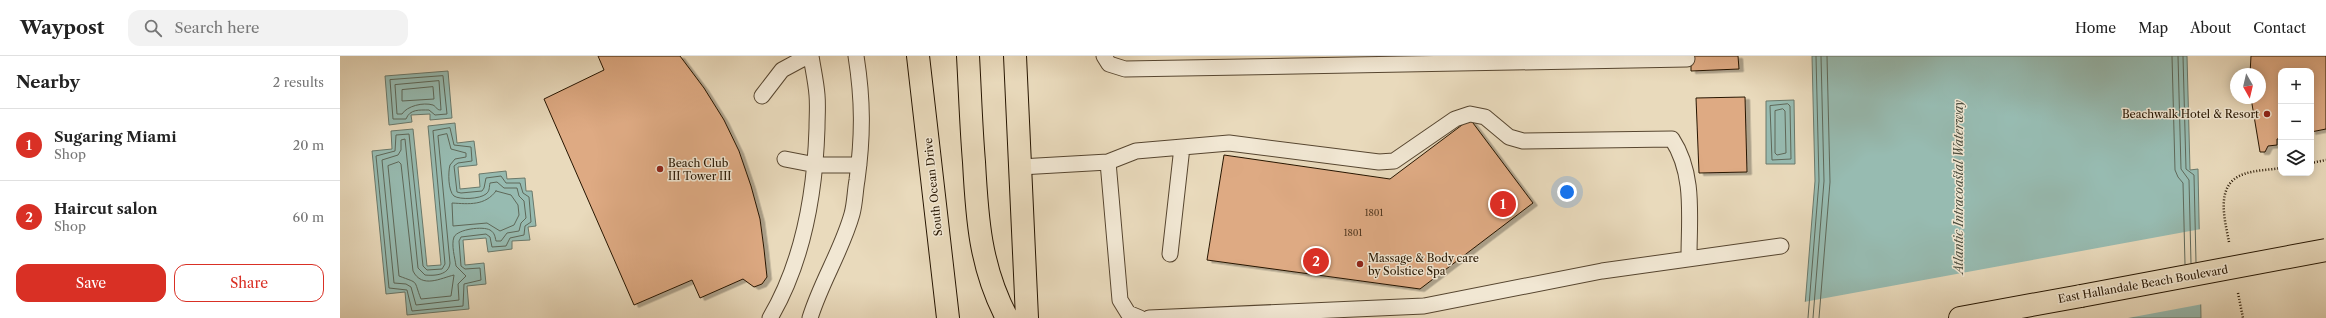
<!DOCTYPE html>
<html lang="en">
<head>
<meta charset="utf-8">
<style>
	body { margin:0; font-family:"Libre Caslon Text",serif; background:#f2f2f2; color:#222 }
	.controls { position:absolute; right:12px; top:12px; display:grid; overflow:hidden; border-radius:8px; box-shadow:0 2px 10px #0003 }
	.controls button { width:36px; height:36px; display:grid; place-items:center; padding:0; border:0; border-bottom:1px solid #e0e0e0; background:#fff; color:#222; font:20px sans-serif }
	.compass { position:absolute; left:1890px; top:12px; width:36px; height:36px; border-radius:50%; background:#fff; box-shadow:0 2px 10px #0003; rotate:172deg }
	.you { position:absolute; left:1227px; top:136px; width:14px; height:14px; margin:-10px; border:3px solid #fff; border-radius:50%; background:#1a73e8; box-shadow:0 0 0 6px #1a73e833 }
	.badge { display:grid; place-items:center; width:26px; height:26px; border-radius:50%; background:#d93025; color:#fff; font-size:13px; font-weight:700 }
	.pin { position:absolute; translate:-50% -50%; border:2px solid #fff; box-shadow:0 1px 4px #0006 }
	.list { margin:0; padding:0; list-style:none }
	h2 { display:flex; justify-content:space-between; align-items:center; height:52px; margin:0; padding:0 16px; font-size:17px }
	h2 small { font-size:13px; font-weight:400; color:#767676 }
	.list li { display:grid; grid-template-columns:26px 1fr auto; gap:12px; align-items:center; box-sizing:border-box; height:72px; padding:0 16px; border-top:1px solid #e0e0e0 }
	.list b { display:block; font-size:15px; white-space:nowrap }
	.list p { margin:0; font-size:13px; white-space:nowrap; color:#767676 }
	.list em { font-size:13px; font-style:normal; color:#767676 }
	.actions { display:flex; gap:8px; padding:12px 16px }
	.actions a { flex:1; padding:9px 0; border:1px solid #d93025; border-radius:12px; text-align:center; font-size:14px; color:#d93025 }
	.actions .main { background:#d93025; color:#fff }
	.icon { flex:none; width:22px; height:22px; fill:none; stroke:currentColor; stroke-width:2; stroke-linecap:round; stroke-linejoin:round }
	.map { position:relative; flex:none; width:1986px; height:262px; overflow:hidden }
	header { display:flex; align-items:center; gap:24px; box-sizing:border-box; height:56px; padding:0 20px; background:#fff; border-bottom:1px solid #e0e0e0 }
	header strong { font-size:19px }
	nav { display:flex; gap:22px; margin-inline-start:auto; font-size:14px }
	.search { width:280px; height:36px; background:#f2f2f2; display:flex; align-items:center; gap:10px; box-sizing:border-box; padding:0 14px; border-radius:12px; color:#767676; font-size:15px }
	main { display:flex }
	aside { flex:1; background:#fff }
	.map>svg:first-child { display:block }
</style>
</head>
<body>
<header>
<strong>Waypost</strong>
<div class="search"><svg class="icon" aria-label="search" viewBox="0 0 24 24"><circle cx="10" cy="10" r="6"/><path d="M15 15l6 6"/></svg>Search here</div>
<nav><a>Home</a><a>Map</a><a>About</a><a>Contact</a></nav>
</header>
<main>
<aside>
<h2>Nearby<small>2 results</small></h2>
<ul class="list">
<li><span class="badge">1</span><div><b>Sugaring Miami</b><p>Shop</p></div><em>20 m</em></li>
<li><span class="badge">2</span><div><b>Haircut salon</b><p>Shop</p></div><em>60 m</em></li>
</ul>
<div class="actions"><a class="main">Save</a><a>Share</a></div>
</aside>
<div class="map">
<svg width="1986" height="262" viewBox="0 0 1986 262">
	<defs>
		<filter id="shadow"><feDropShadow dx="4.5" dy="2.5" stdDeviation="0" flood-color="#0004"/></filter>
	</defs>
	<rect width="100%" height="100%" fill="#e9dabc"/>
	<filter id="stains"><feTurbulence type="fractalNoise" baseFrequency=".005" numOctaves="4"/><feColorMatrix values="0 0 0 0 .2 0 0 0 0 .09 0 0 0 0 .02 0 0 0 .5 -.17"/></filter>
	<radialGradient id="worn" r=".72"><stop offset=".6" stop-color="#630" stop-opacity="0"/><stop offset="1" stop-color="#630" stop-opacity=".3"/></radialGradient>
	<path fill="#97bbb1" stroke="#6a796b" d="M 1472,0 L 1847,0 L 1850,114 L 1858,113 L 1861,262 L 1464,262 L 1475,125 Z
		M 108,15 L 112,62 L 90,64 L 90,58 L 71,59 L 72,66 L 49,69 L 45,20 Z
		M 1454,44 L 1455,108 L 1426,108 L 1426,45 Z
		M 115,67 L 117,87 L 134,85 L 137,109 L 118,111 L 120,133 L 140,131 L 139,118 L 166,115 L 167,123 L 185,122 L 186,135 L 192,135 L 196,170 L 188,171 L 190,184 L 172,185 L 172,193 L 148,196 L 146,182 L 123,184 L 125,209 L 144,207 L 146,228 L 127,230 L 129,253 L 67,259 L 65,236 L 46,238 L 32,95 L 52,93 L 51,75 L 73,73 L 87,210 L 101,209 L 88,70 Z"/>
	<path fill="#e9dabc" d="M 1861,173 L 1863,248 L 1788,262 L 1462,262 L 1464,246 Z"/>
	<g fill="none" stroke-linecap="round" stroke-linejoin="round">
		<path stroke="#5e6859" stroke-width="1" d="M 1832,0 L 1835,114 L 1838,121 L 1843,127 L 1845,208
			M 1838,0 L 1841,113 L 1849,124 L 1851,207
			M 1843,0 L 1846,113 L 1854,119 L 1856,206
			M 103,20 L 107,58 L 95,59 L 89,54 C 79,54 70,53 66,63 L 53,63 L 50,24 Z
			M 99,25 L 101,54 C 96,54 97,51 93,49 C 83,46 67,50 62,58 L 57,58 L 55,29 Z
			M 93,31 L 94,43 L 62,45 L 62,34 Z
			M 1448,48 L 1450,50 L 1451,103 L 1432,104 L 1430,50 Z
			M 1443,53 L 1445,55 L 1446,97 L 1437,99 L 1435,97 L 1435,55 Z
			M 110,72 L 114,89 L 131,91 L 132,105 L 118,107 L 114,110 L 117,136 L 121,137 L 142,135 L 144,132 L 146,122 L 161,120 L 166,127 L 180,127 L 183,137 L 189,141 L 191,166 L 185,170 L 184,179 L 170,182 L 166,190 L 152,191 L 150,181 L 146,178 L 121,181 L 119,185 L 121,210 L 125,213 L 140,212 L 141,224 L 124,228 L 123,250 L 72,255 L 67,234 L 49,232 L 36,100 L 55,95 L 56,79 L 69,78 L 83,210 L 87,214 L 102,213 L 105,208 L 93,75 Z
			M 107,78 L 111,93 L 126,97 L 126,101 L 115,103 L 110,109 C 108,116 108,135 114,140 C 120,144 140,143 146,138 C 150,135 149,131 150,127 L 157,126 L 164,132 L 177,132 L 179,140 L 184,145 L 186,162 L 181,167 L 179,175 L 167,177 L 161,185 L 156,185 C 155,181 155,177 150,174 C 143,170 118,173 114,181 C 111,189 115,202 116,210 L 126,220 L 118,228 L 119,244 L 76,249 L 71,231 L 66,228 L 54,227 L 42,104 L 58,99 L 61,94 L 61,84 L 65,83 L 78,212 L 85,219 C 95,220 109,219 110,207 L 98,80 Z
			M 59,106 L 61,108 L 73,215 C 82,233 101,222 114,219 L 111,240 L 81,243 C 73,223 80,228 59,220 L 48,110 Z
			M 156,135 L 171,139 L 178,149 L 179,159 L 174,169 L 160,175 L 147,167 L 113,170 L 112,147 C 129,148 145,150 156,135 Z
			M 1468,262 L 1479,125 L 1476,0
			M 1473,262 L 1484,125 L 1481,0
			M 1479,262 L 1490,126 L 1487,0"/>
	</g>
	<path fill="#deaa83" stroke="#261501" filter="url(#shadow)" d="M 258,0 L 340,0 L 364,32 L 384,64 L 399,95 L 411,130 L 420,163 L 424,193 L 427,221 L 422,228 L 414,231 L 403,223 L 360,242 L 352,224 L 294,249 L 204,43 L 264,14 Z
		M 1351,0 L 1398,0 L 1399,13 L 1351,15 Z
		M 1911,0 L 1986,0 L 1986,73 L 1971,76 L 1971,15 L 1941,15 L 1941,82 L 1937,83 L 1937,89 L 1928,90 L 1925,96 L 1920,96 L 1911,42 L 1920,42 L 1920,18 L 1910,18 Z
		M 1405,41 L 1407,116 L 1359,117 L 1356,42 Z
		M 1130,63 L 1193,147 L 1080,233 L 867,204 L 884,99 L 1050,123 Z"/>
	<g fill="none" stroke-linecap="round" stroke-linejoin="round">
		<defs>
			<path id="service" d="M 764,0 L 769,8 L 785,13 L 1347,3
				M 422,40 L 442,14 L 468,0
				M 445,103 L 476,109 L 519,109
				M 768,106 L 796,95 L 889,87 L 1039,106 L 1054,105 L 1115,63 L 1130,58 L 1145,61 L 1169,81 L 1183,85 L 1332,83 C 1355,118 1349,161 1349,201
				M 680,111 L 768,106 L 780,244 L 788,257 L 800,262
				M 830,198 L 842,91
				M 430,262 C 463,206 475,137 477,72 C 477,61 478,50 477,39 C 476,26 473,13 471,0
				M 470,262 C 481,226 502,194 512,158 C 515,147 515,135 517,124 C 523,80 523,44 516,0
				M 809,262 L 1084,250 L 1262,215 L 1441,190"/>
			<path id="primary" d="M 578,0 L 608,262
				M 628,0 C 630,35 631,71 634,106 C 637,162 640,211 667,262
				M 675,0 L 687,262
				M 1620,262 L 1741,240"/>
		</defs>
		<use href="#service" stroke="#574630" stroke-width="17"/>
		<use href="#primary" stroke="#261501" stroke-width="24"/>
		<path stroke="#261501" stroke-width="2.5" stroke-dasharray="1 2" stroke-linecap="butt" d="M 1971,107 L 1986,104
			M 1889,186 C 1885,164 1874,128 1904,118 C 1915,114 1929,114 1941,112
			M 1898,237 L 1903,262"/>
		<use href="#service" stroke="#f1e7d3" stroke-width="15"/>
		<use href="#primary" stroke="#e9dabc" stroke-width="22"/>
		<defs>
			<path id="primary-bridge" d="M 1741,240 L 1986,194"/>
		</defs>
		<use href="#primary-bridge" stroke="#261501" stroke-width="24" stroke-linecap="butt"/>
		<use href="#primary-bridge" stroke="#e9dabc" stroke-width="22"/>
	</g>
	<g fill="#8f2418" stroke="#f1e7d3" stroke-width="1.5">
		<circle cx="1927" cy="58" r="4"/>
		<circle cx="320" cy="113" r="4"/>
		<circle cx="1020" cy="208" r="4"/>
	</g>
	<g text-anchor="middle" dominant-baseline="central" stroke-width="3" stroke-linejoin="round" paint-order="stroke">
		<g font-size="9" fill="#543a22">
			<text x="1034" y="156">1801</text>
			<text x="1013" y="176">1801</text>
		</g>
		<g font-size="11" fill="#261501" stroke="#f1e7d3" text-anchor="start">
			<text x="1919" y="58" text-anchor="end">Beachwalk Hotel &amp; Resort</text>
			<text x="328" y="107">Beach Club<tspan x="328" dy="13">III Tower III</tspan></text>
			<text x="1028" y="202">Massage &amp; Body care<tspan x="1028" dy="13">by Solstice Spa</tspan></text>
		</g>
		<g font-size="11" fill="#261501" stroke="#f1e7d3">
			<text transform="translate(593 131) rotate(-96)">South Ocean Drive</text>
			<text transform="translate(1803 228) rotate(-10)">East Hallandale Beach Boulevard</text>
		</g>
		<g font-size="12" font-style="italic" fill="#4e4f3f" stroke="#f1e7d3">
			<text transform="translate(1618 131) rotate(-90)">Atlantic Intracoastal Waterway</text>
		</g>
	</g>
	<rect width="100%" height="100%" filter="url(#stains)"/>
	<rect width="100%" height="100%" fill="url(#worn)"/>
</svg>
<div class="controls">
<button>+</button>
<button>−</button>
<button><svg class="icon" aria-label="layers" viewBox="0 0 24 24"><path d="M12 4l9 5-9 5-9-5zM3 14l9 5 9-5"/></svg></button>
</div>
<svg class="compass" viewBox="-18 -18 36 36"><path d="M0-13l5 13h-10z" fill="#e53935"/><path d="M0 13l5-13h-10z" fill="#767676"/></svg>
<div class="you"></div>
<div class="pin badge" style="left:1163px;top:148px">1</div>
<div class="pin badge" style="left:976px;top:205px">2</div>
</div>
</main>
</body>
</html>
